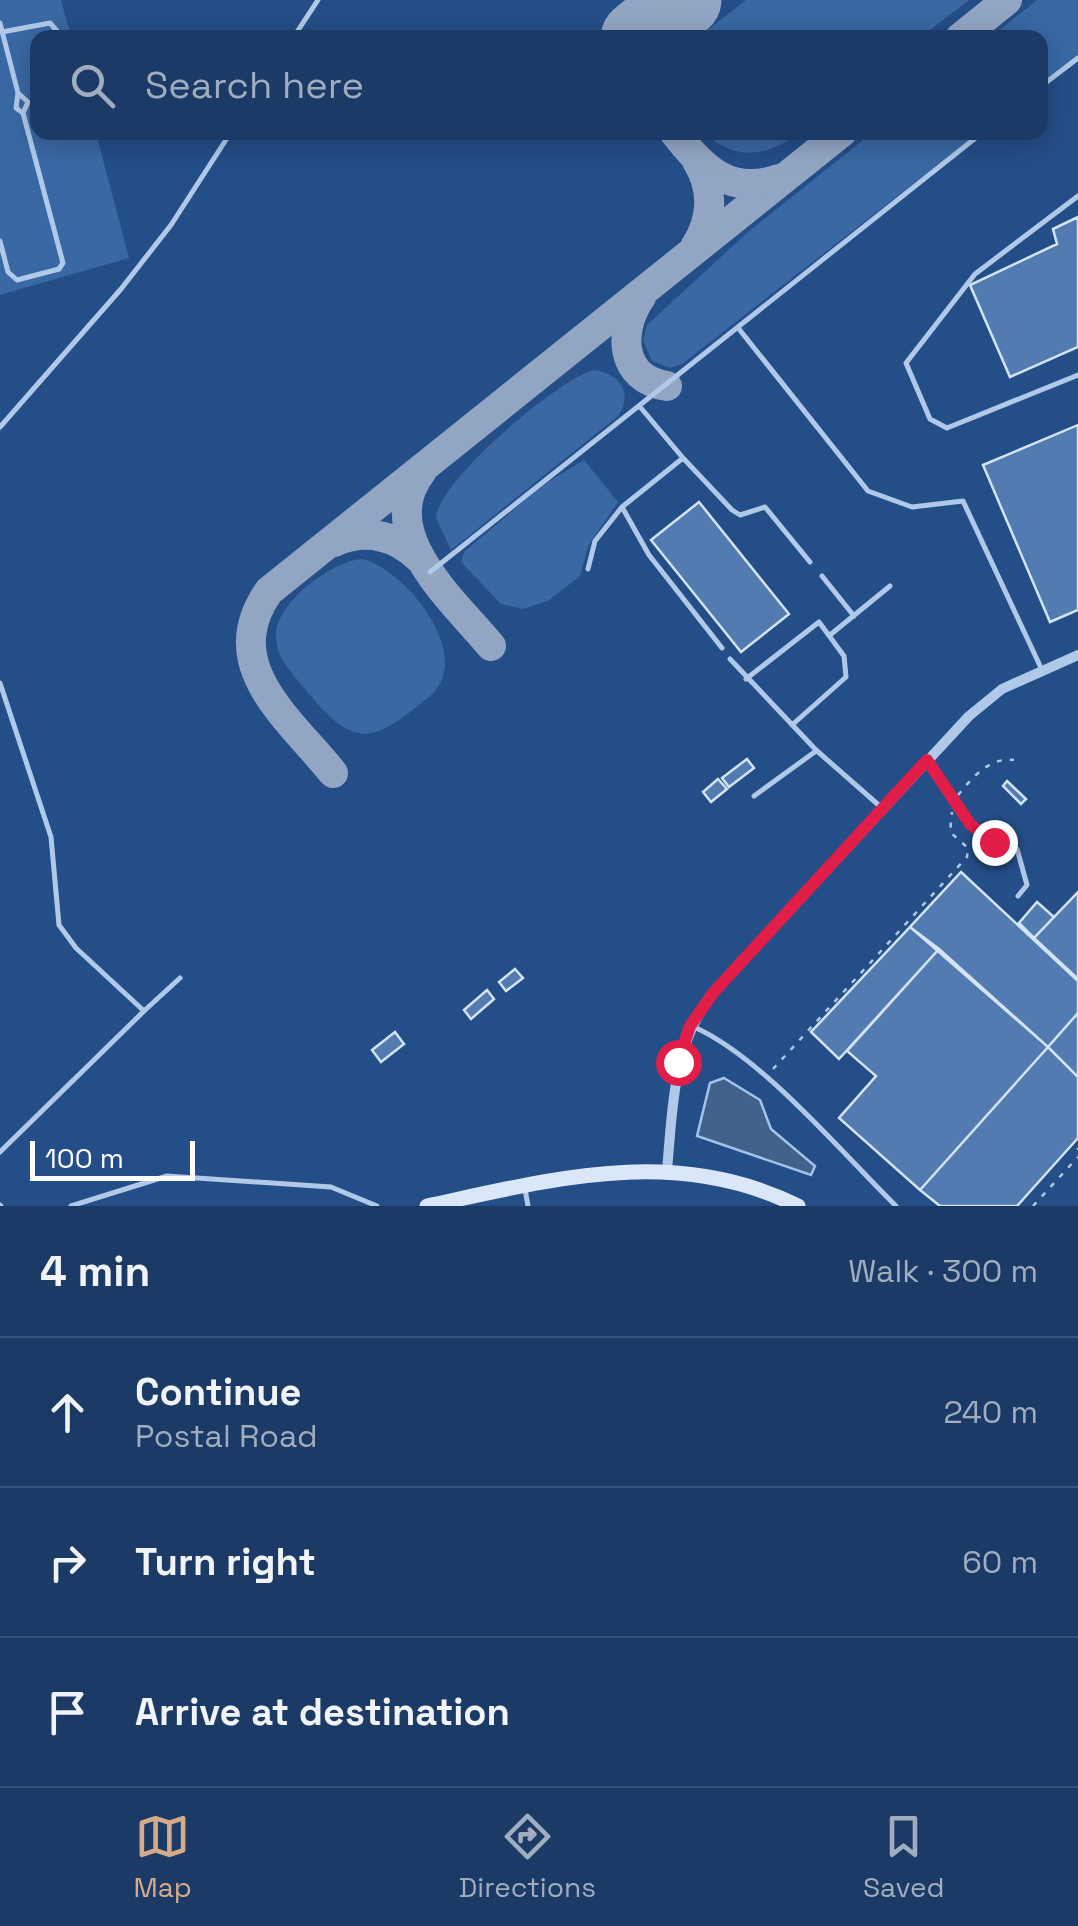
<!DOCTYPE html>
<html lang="en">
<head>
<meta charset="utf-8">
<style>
	body { margin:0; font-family:"Space Grotesk",sans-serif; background:#28456f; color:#f1f3f6 }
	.scale { position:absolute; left:30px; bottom:25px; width:165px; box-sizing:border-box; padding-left:10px; border:5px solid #fff; border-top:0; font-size:28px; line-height:35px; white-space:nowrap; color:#fff; -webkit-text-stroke:8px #244e88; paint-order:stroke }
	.stop { position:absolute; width:30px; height:30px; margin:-22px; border:8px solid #e11d48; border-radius:50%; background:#fff }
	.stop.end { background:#e11d48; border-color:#fff; box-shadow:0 2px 10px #0008 }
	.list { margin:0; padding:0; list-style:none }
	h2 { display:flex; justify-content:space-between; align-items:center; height:130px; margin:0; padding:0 40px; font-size:42px }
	h2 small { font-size:32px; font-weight:400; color:#a0adbf }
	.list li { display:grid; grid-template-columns:65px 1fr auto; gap:30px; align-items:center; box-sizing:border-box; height:150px; padding:0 40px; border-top:2px solid #39547a }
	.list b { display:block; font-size:38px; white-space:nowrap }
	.list p { margin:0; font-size:32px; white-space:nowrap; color:#a0adbf }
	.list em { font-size:32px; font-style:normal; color:#a0adbf }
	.icon { flex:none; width:55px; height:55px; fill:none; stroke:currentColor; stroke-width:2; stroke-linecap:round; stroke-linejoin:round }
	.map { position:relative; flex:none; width:1078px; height:1206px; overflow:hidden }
	.search { position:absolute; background:#1b3a66; box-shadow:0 5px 25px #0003; left:30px; right:30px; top:30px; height:110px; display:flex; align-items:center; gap:25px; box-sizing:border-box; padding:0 35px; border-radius:20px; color:#a0adbf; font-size:38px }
	.sheet { height:580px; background:#1b3a66 }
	nav { display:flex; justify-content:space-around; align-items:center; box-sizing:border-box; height:140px; border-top:2px solid #39547a; background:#1b3a66; font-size:28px; color:#a0adbf }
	nav a { display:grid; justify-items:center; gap:5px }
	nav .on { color:#d6ab8b }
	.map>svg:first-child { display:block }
</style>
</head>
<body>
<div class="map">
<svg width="1078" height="1206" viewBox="0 0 1078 1206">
	<rect width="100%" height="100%" fill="#244e88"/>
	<path fill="#3968a4" d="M 0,0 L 61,0 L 71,37 L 38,38 L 38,132 L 96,133 L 129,258 L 0,295 Z
		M 746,0 L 969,0 L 921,37 L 699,37 Z
		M 1037,0 L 1078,0 L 1078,55 L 1041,84 L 1040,38 L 990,38 Z
		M 704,133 L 799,133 C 767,157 735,161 704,133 Z
		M 872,133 L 978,133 L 682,364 L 670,368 L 652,361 L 643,340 L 647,325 L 748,232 Z
		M 594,370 C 619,373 634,393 618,416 L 451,550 L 436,518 C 437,482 558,379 594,370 Z
		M 584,460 L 618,502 L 588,546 L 580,576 L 548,601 L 523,609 L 501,604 L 461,562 L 464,552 L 543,485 Z
		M 362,559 C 406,569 476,657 430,696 C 372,744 355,751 304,688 C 291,672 276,657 276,636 C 275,603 332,561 362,559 Z"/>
	<path fill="#43628b" stroke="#a4c3ea" stroke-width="2.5" d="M 724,1078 L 760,1100 L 771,1129 L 815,1166 L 811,1175 L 697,1136 L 710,1083 Z"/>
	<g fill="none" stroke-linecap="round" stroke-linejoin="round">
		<path stroke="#92a6c4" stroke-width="30" d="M 654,38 L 662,18
			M 960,38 L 1007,0
			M 674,132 C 703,169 730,196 779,179
			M 695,247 C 713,219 714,189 697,161
			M 641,297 C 618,330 619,379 667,386
			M 422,471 C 373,533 455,602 491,646
			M 334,542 C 365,528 396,535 420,559
			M 333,773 C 289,718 217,665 269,591 L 842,132"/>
		<path stroke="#92a6c4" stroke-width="75" d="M 638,38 L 684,0"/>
	</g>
	<path fill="#517bb1" stroke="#d4e3f7" stroke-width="2.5" d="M 1078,217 L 1078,347 L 1010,377 L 970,285 L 1057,244 L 1053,229 Z
		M 1078,425 L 1078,610 L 1050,622 L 983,465 Z
		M 699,502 L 789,614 L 741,652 L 651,540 Z
		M 747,759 L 754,768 L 729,787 L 722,778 Z
		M 718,779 L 727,789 L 711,802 L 703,792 Z
		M 1007,781 L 1026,799 L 1021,804 L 1003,786 Z
		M 961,872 L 1078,981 L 1078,1013 L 1048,1047 L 910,927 Z
		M 1078,892 L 1078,979 L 1034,938 Z
		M 1037,902 L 1054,917 L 1034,938 L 1019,923 Z
		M 910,927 L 939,949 L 839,1059 L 811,1032 Z
		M 939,949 L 1048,1047 L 920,1190 L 839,1118 L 876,1076 L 847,1051 Z
		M 515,969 L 523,978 L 506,991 L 499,982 Z
		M 487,990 L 494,999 L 471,1019 L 464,1010 Z
		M 1078,1013 L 1078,1077 L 1048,1047 Z
		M 395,1032 L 404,1044 L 381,1062 L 372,1050 Z
		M 1048,1047 L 1078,1077 L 1078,1138 L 1017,1206 L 940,1206 L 920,1190 Z"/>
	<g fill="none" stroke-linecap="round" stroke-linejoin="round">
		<path stroke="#b0c9e9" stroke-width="2.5" stroke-dasharray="5 8" stroke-linecap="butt" d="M 958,795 C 973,777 989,757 1014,760
			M 773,1069 L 967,857 L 968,848 L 950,832 L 952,812
			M 1078,1148 L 1078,1150
			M 1033,1206 L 1078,1157"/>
		<path stroke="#b0c9e9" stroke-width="5" d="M 0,23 L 18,93 L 16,108 L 23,113 L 28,102 L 18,93
			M 2,32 L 50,23 L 63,38
			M 293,38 L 318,0
			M 1040,87 L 1078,58
			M 1078,196 L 975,274 L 906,363 L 930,419 L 947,428 L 1078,375
			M 0,241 L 8,272 L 17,280 L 59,269 L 63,263 L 23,113
			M 739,329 L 868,491 L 912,507 L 963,501 L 1042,670
			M 641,408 L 683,458 L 622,507 L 649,555 L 722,648
			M 0,427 L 121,289 L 171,225 L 231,132
			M 683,458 L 732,510 L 740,515 L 765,507 L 810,562
			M 588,569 L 595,541 L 622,507
			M 430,572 L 983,132
			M 822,576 L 854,616
			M 830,635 L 890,586
			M 730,659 L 816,750 L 882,808
			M 746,679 L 819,622 L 844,656 L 846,677 L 792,725
			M 0,683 L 51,837 L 59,925 L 76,948 L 144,1011 L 0,1152
			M 928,762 C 953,800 971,836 1017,849 L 1027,885 L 1018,896
			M 754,796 L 816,751
			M 144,1011 L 180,978
			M 694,1027 C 762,1057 841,1152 896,1206
			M 525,1189 L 528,1206
			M 0,1205 L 1,1206
			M 71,1206 L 167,1176 L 331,1187 L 377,1206"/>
		<path stroke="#b0c9e9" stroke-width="10" d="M 667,1170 C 673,1106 672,1046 713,993 L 969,716 L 1002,689 L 1078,655"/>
		<path stroke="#dae7f8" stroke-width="15" d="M 427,1206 C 553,1179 675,1145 798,1206"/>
	</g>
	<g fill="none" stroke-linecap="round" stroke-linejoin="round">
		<path stroke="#e11d48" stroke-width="12" d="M 678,1062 L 690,1026 L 713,993 L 927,760 L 970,824 L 994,842"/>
	</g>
</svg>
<div class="scale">100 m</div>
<div class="stop" style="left:678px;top:1062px"></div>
<div class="stop end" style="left:994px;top:842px"></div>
<div class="search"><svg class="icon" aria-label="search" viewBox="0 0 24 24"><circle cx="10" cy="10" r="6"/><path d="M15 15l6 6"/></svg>Search here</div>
</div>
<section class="sheet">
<h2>4 min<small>Walk · 300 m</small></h2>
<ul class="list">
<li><svg class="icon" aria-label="ahead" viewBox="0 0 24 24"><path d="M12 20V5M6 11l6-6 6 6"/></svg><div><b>Continue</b><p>Postal Road</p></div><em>240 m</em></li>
<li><svg class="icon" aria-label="right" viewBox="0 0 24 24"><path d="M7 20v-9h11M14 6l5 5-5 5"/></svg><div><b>Turn right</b></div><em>60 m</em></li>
<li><svg class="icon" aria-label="arrive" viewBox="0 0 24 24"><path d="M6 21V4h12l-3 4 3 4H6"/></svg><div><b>Arrive at destination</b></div></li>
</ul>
</section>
<nav>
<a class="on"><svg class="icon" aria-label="map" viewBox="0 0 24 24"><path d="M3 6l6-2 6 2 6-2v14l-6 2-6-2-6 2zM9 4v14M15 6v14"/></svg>Map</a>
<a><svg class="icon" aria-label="directions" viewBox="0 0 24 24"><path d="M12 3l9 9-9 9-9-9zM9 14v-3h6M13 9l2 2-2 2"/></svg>Directions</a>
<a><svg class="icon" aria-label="saved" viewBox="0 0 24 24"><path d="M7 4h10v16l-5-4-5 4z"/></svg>Saved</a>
</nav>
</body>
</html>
